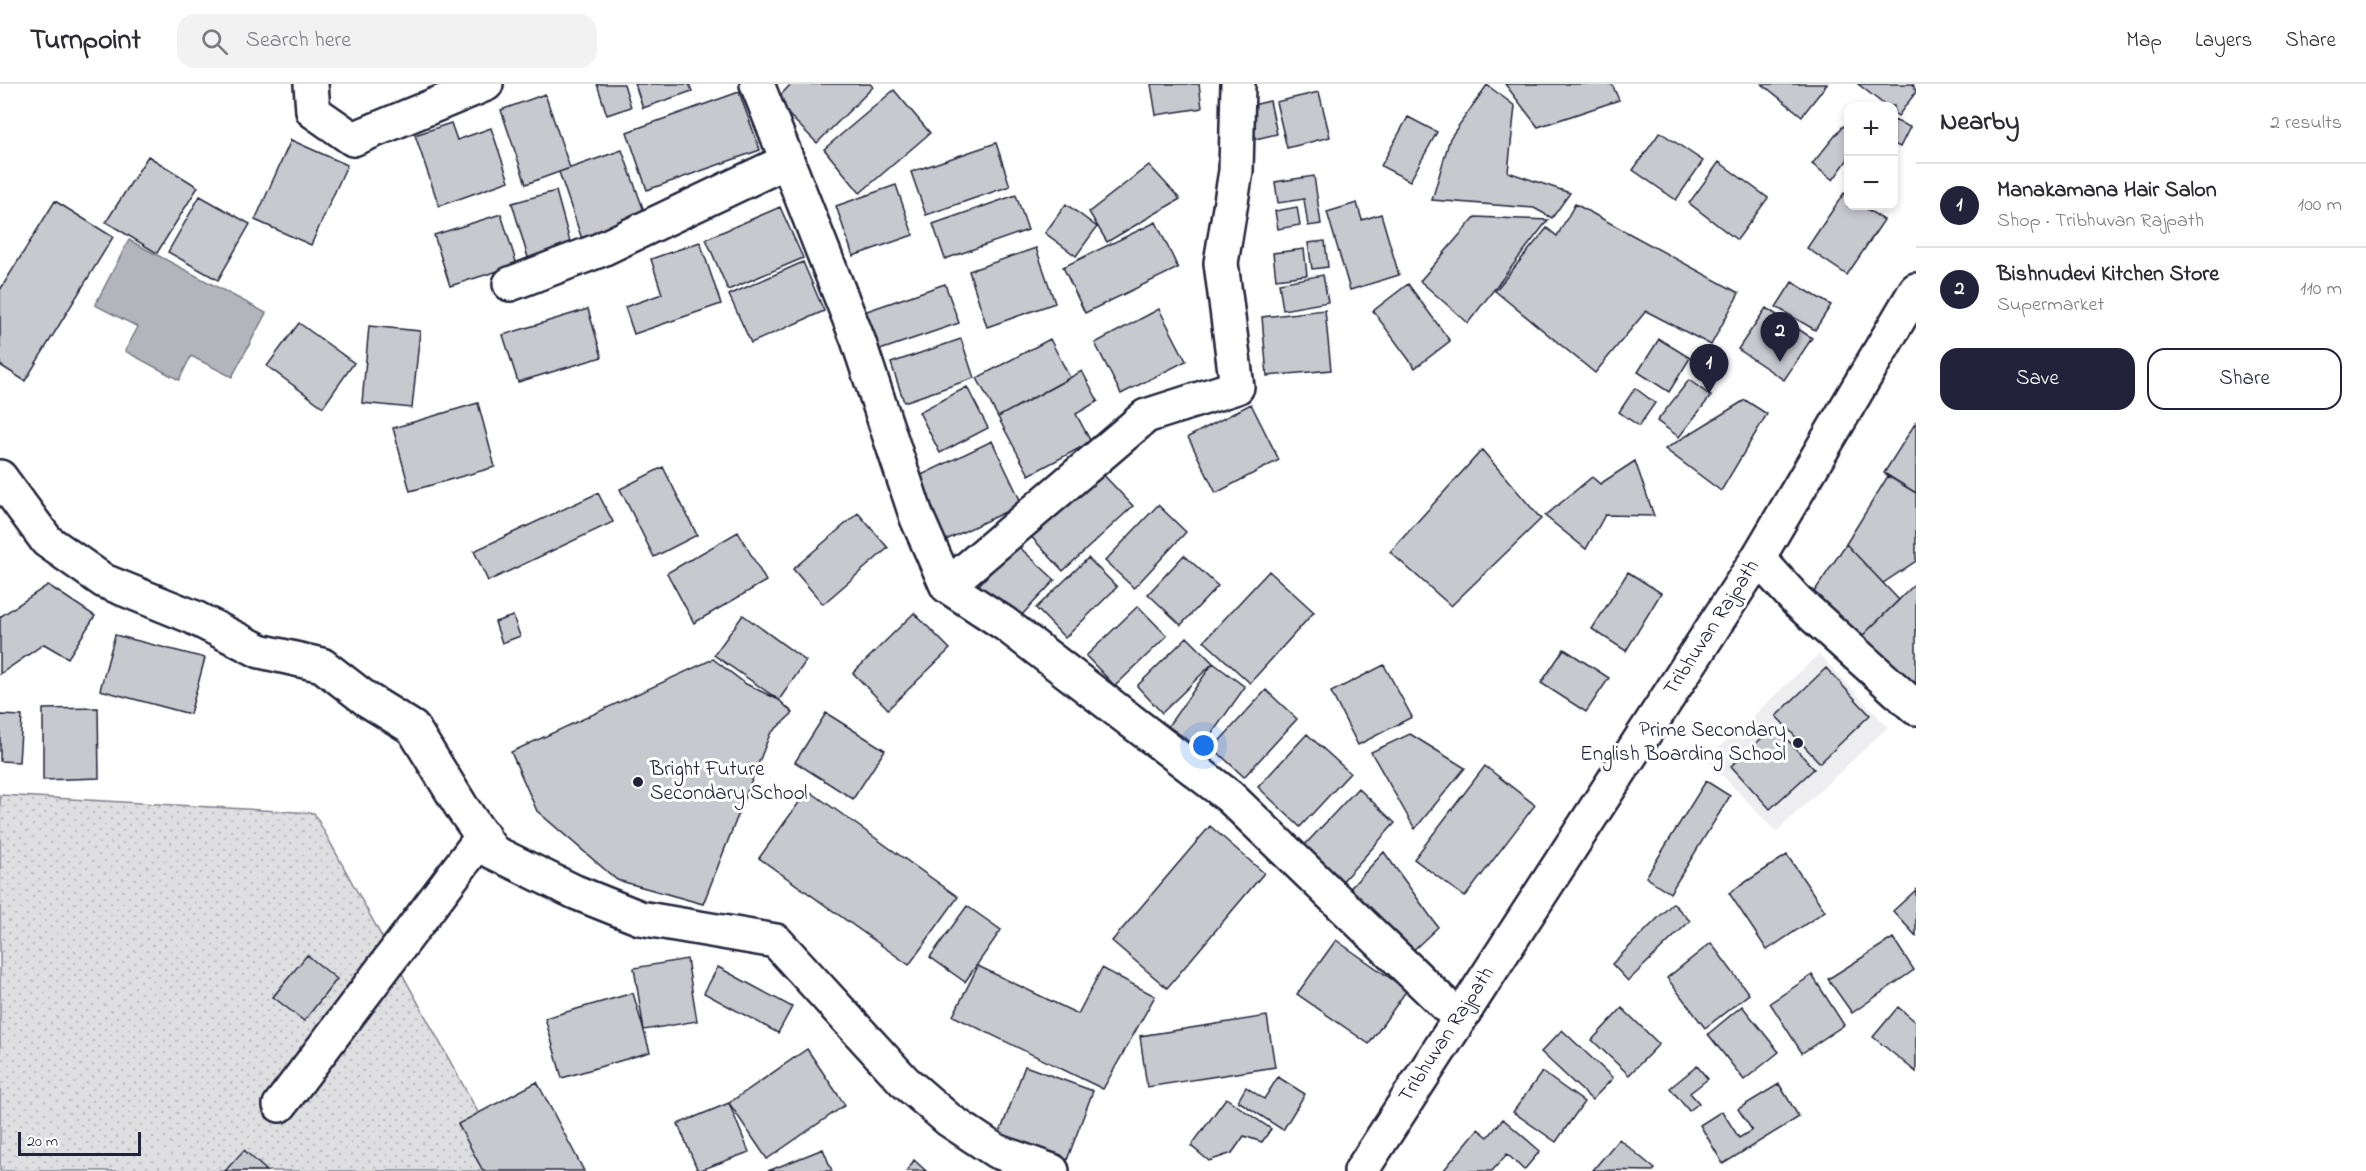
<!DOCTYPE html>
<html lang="en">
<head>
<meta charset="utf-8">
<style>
	body { margin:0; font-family:"Indie Flower",sans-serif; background:#f2f2f3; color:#2b2b33 }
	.controls { position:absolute; right:18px; top:18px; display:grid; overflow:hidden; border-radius:12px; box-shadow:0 3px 9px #0003 }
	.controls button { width:54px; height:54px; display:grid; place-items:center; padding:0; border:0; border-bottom:2px solid #e1e1e2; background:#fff; color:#2b2b33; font:30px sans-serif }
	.scale { position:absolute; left:18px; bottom:15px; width:123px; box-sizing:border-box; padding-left:6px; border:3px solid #22223b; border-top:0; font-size:16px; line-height:21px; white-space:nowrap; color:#22223b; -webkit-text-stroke:4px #fff; paint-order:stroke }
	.you { position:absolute; left:1204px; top:662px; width:21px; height:21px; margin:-15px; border:4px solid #fff; border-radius:50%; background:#1a73e8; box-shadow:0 0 0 9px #1a73e833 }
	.badge { display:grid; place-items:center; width:39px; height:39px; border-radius:50%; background:#22223b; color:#fff; font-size:20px; font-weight:700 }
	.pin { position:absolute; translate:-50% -50px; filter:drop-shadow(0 2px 3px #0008) }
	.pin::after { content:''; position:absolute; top:32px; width:21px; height:18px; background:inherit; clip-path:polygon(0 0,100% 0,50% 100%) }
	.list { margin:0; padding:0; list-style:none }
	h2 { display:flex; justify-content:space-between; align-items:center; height:78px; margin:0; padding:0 24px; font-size:26px }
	h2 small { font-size:20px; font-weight:400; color:#7c7c81 }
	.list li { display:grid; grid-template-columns:39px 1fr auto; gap:18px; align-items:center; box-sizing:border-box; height:84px; padding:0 24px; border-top:2px solid #e1e1e2 }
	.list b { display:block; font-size:22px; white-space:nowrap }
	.list p { margin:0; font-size:20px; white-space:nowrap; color:#7c7c81 }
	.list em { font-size:20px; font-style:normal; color:#7c7c81 }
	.actions { display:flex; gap:12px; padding:18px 24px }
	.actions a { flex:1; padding:14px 0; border:2px solid #22223b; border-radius:18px; text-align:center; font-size:21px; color:#22223b }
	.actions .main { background:#22223b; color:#fff }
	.icon { flex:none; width:33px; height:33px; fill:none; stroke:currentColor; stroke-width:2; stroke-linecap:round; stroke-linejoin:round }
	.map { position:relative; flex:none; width:1916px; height:1087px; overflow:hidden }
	header { display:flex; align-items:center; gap:36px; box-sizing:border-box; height:84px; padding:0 30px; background:#fff; border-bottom:2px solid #e1e1e2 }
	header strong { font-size:28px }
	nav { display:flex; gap:33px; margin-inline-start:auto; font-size:21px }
	.search { width:420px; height:54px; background:#f2f2f3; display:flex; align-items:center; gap:15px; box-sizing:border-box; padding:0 21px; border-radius:18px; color:#7c7c81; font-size:22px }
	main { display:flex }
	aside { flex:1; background:#fff }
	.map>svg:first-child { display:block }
</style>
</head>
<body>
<header>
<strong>Turnpoint</strong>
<div class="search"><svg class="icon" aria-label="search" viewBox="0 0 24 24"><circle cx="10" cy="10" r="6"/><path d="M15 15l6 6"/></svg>Search here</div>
<nav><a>Map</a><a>Layers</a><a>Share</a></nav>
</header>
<main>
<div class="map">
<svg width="1916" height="1087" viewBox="0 0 1916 1087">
	<defs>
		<pattern id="grass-dots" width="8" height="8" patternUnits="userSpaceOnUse" patternTransform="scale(1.5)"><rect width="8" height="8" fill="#dfdfe2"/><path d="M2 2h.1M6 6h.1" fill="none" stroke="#bfbfc3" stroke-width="1.8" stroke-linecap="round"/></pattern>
	</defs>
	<rect width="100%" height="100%" fill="#fff"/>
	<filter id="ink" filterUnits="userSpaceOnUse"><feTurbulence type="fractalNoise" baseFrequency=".0167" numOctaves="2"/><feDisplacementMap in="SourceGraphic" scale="12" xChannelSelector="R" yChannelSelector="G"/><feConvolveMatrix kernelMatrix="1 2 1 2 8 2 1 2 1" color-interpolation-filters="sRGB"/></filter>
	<g filter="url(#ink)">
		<path fill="#eeeef1" d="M 1819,570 L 1888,643 L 1776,748 L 1707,675 Z"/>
		<path fill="url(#grass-dots)" stroke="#80808e" stroke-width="1.5" d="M 0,711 L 314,729 L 502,1072 L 527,1087 L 0,1087 Z"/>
		<path fill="#b4b4bc" stroke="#7a7a88" stroke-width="1.5" d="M 129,156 L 266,229 L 232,293 L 191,272 L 179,296 L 125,267 L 138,243 L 95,221 Z"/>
		<path fill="#c8c8cf" stroke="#22223b" stroke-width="1.5" d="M 597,0 L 624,0 L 631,23 L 607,31 Z
			M 635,0 L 689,0 L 692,7 L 643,24 Z
			M 791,0 L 870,0 L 873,3 L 817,59 L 775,17 Z
			M 1151,0 L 1199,0 L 1202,24 L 1156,31 Z
			M 1505,0 L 1612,0 L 1619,16 L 1538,43 Z
			M 1762,0 L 1827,0 L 1802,32 Z
			M 1858,0 L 1913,0 L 1916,8 L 1898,32 L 1894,29 L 1894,22 L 1886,22 Z
			M 1487,1 L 1515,22 L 1508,88 L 1570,109 L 1552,134 L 1534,124 L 1432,116 L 1450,54 Z
			M 894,6 L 930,49 L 860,109 L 824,65 Z
			M 739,8 L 760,66 L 647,106 L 627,48 Z
			M 1319,8 L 1330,53 L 1287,64 L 1276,18 Z
			M 545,10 L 570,84 L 526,100 L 501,26 Z
			M 1270,17 L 1277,50 L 1251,56 L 1244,23 Z
			M 1408,33 L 1437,48 L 1410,97 L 1381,82 Z
			M 1894,36 L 1910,43 L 1900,63 L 1894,60 Z
			M 451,39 L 457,56 L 491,44 L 509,97 L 439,122 L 415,51 Z
			M 1843,42 L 1848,46 L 1848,75 L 1833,96 L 1812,80 Z
			M 1660,48 L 1703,77 L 1676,116 L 1633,86 Z
			M 291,56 L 347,81 L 311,161 L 255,136 Z
			M 996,59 L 1010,102 L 926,131 L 911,88 Z
			M 622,66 L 649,141 L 585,164 L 559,88 Z
			M 148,72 L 198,103 L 157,169 L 106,138 Z
			M 1719,78 L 1768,114 L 1737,156 L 1689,119 Z
			M 1149,81 L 1180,115 L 1107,158 L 1089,128 Z
			M 1314,92 L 1321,140 L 1308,142 L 1304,115 L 1278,119 L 1275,98 Z
			M 896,101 L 913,151 L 853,172 L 836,122 Z
			M 556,107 L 572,165 L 529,177 L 512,119 Z
			M 1844,109 L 1848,112 L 1848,122 L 1862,122 L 1884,136 L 1847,191 L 1807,164 Z
			M 1016,111 L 1028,146 L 945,175 L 933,140 Z
			M 200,112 L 250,140 L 218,196 L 168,168 Z
			M 55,117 L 113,153 L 25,297 L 0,281 L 0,206 Z
			M 1357,119 L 1362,136 L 1381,130 L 1399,191 L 1350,206 L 1327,128 Z
			M 1066,120 L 1097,143 L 1076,172 L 1045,149 Z
			M 1575,120 L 1739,209 L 1711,261 L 1646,227 L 1595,289 L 1495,207 L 1547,144 L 1557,152 Z
			M 780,123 L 803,174 L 728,206 L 706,155 Z
			M 1297,123 L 1300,141 L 1278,145 L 1275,127 Z
			M 501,130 L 517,181 L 450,202 L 434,151 Z
			M 1475,133 L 1548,136 L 1468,239 L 1420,197 Z
			M 1156,138 L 1178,184 L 1085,229 L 1063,183 Z
			M 1325,157 L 1328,183 L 1312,185 L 1308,159 Z
			M 700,158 L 721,220 L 634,250 L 625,223 L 662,210 L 651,175 Z
			M 1036,164 L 1055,219 L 987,243 L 969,187 Z
			M 1304,165 L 1307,191 L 1276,195 L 1273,169 Z
			M 803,178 L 824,227 L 751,259 L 729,211 Z
			M 1323,191 L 1328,218 L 1283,226 L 1279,199 Z
			M 1792,198 L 1831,221 L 1815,246 L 1776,223 Z
			M 945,200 L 959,239 L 877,267 L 864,228 Z
			M 1408,200 L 1450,257 L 1415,284 L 1373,227 Z
			M 1766,224 L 1812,254 L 1784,296 L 1738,265 Z
			M 588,225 L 602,273 L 518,298 L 503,251 Z
			M 1159,225 L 1186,277 L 1121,310 L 1095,259 Z
			M 1325,226 L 1331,286 L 1267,292 L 1262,233 Z
			M 299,239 L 354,279 L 323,323 L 267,282 Z
			M 369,242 L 420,247 L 412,324 L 362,319 Z
			M 961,255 L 974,294 L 904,318 L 891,279 Z
			M 1050,255 L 1070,294 L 998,333 L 977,294 Z
			M 1659,255 L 1690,274 L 1669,308 L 1638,288 Z
			M 1082,287 L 1098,317 L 1076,330 L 1091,358 L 1029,391 L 998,333 Z
			M 1689,296 L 1711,312 L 1679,353 L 1657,337 Z
			M 967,303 L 988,344 L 940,369 L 919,328 Z
			M 1635,304 L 1655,319 L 1639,342 L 1619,328 Z
			M 1745,316 L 1767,330 L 1721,407 L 1665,365 Z
			M 478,319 L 495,383 L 410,407 L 393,344 Z
			M 1251,320 L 1279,376 L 1216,409 L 1188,353 Z
			M 1916,338 L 1916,409 L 1884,389 Z
			M 992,357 L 1022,420 L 944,457 L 915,394 Z
			M 1482,366 L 1541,435 L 1451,522 L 1390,468 Z
			M 1635,377 L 1654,432 L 1605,431 L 1586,465 L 1545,432 L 1592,393 L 1600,400 Z
			M 663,383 L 697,451 L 654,473 L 620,405 Z
			M 1096,383 L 1133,422 L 1063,487 L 1026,447 Z
			M 1888,392 L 1916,409 L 1916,477 L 1883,499 L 1846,460 Z
			M 598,409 L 613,438 L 488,497 L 474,467 Z
			M 1158,421 L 1186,448 L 1134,504 L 1105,477 Z
			M 858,429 L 888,464 L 823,520 L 793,485 Z
			M 738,448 L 766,497 L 694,539 L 667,489 Z
			M 1016,460 L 1055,496 L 1016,537 L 979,501 Z
			M 1846,460 L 1899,516 L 1858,556 L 1810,514 Z
			M 1184,471 L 1218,502 L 1181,541 L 1148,510 Z
			M 1088,474 L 1117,503 L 1065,554 L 1036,524 Z
			M 1269,487 L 1314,528 L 1250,599 L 1204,557 Z
			M 1628,488 L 1661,509 L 1626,567 L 1592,545 Z
			M 1916,499 L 1916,616 L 1858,556 Z
			M 48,501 L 95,532 L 68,574 L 44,560 L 0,590 L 0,533 Z
			M 1138,522 L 1167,552 L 1115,602 L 1086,572 Z
			M 914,529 L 950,565 L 888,625 L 853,589 Z
			M 743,531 L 806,577 L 779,616 L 714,571 Z
			M 513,532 L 520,552 L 502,559 L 495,538 Z
			M 115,551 L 205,574 L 190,630 L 100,606 Z
			M 1187,553 L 1213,579 L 1162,629 L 1137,602 Z
			M 1564,565 L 1609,594 L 1586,628 L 1541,599 Z
			M 713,575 L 746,600 L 779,616 L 793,629 L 770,650 L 703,820 L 617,796 L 537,727 L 511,668 Z
			M 1213,579 L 1245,603 L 1201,665 L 1168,642 Z
			M 1384,581 L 1412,633 L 1358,661 L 1331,608 Z
			M 1826,584 L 1870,631 L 1820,679 L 1776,632 Z
			M 1266,606 L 1297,635 L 1244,693 L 1213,664 Z
			M 98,624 L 99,694 L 43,696 L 43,625 Z
			M 826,629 L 885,666 L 853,715 L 795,678 Z
			M 0,631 L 22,632 L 19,678 L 0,677 Z
			M 1775,642 L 1814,685 L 1770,725 L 1731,682 Z
			M 1307,650 L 1350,689 L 1300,743 L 1258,703 Z
			M 1410,650 L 1465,684 L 1415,745 L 1371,668 Z
			M 1485,682 L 1535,721 L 1465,813 L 1414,775 Z
			M 1706,697 L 1730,712 L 1670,809 L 1646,793 Z
			M 1358,704 L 1395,739 L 1339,801 L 1300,766 Z
			M 808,706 L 958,813 L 909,881 L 759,774 Z
			M 1210,742 L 1264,789 L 1167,904 L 1112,857 Z
			M 1384,768 L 1438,843 L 1406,873 L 1342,813 Z
			M 1787,771 L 1825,827 L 1767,866 L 1729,809 Z
			M 1916,806 L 1916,852 L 1893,827 Z
			M 1673,819 L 1690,837 L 1628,897 L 1612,880 Z
			M 967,822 L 1001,846 L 965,898 L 930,873 Z
			M 1893,854 L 1914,886 L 1852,929 L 1828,895 Z
			M 1336,856 L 1407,906 L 1369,960 L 1297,910 Z
			M 1711,859 L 1749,910 L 1705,944 L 1667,894 Z
			M 307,871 L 337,895 L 304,937 L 273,913 Z
			M 687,875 L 697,937 L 644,946 L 634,884 Z
			M 978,882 L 1078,930 L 1102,884 L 1155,912 L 1103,1005 L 953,932 Z
			M 718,883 L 792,923 L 778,949 L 704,909 Z
			M 1812,891 L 1844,941 L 1802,969 L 1770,919 Z
			M 633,909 L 650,968 L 562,994 L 545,934 Z
			M 1742,922 L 1779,968 L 1744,996 L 1708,950 Z
			M 1898,923 L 1916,938 L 1916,988 L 1873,953 Z
			M 1622,924 L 1659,960 L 1629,991 L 1592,956 Z
			M 1267,932 L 1275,983 L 1147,1003 L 1140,952 Z
			M 1562,946 L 1613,994 L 1592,1016 L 1541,968 Z
			M 807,965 L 845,1021 L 767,1075 L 729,1019 Z
			M 1025,982 L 1093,1007 L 1064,1084 L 996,1059 Z
			M 1697,982 L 1708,995 L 1690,1009 L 1699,1019 L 1689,1027 L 1670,1004 Z
			M 1542,988 L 1584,1018 L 1556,1058 L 1513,1028 Z
			M 1278,993 L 1305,1010 L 1283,1046 L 1238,1017 L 1246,1003 L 1264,1015 Z
			M 537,998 L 584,1087 L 483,1087 L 458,1040 Z
			M 1779,1000 L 1799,1033 L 1723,1080 L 1700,1041 L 1722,1027 L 1739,1054 L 1752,1046 L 1738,1025 Z
			M 1226,1014 L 1271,1045 L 1262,1058 L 1244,1052 L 1232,1069 L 1209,1077 L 1191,1062 Z
			M 729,1019 L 749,1068 L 698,1087 L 678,1040 Z
			M 1503,1035 L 1540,1067 L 1524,1086 L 1507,1070 L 1492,1087 L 1443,1087 L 1478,1045 L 1488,1053 Z
			M 1619,1055 L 1655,1085 L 1653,1087 L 1593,1086 Z
			M 823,1065 L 832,1087 L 768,1087 Z
			M 244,1066 L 267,1087 L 225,1087 Z
			M 914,1076 L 926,1087 L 907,1087 Z"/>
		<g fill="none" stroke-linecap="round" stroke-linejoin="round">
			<defs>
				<path id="minor" d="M 311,0 L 313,27 L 353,55 L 486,0
					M 757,0 L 858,256 L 917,434 L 947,502 L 1005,540 L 1230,713 L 1458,933
					M 510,200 L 600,166 L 787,77
					M 0,393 L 47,457 L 104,497 L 193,533 L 260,567 L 322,581 L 366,615 L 413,644 L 461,722 L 493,768 L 575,808 L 640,834 L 776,857 L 904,997 L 949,1036 L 996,1067 L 1052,1087
					M 1758,474 L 1797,517 L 1916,624
					M 947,502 L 1146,332 L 1237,303 L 1221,179 L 1236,87 L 1238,0
					M 280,1021 L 483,752"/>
				<path id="trunk" d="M 1361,1087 L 1758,474 L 1916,206"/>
			</defs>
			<use href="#minor" stroke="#22223b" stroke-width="38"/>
			<use href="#trunk" stroke="#22223b" stroke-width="38"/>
			<use href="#minor" stroke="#fff" stroke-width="33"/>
			<use href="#trunk" stroke="#fff" stroke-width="33"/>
		</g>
	</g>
	<g fill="#22223b" stroke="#fff" stroke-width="2">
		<circle cx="1798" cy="659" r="6"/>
		<circle cx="638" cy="698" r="6"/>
	</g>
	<g text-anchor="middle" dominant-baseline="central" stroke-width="6" stroke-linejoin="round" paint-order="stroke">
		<g font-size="21" fill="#22223b" stroke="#fff">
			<text transform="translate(1712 544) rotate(-57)">Tribhuvan Rajpath</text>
			<text transform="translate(1447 951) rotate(-57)">Tribhuvan Rajpath</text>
		</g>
		<g font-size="21" fill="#22223b" stroke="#fff" text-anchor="end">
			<text x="1786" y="647">Prime Secondary<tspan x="1786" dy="24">English Boarding School</tspan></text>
			<text x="650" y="686" text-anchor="start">Bright Future<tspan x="650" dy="24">Secondary School</tspan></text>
		</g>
	</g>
</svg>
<div class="controls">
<button>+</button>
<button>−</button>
</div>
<div class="scale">20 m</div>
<div class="you"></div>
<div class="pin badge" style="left:1709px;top:310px">1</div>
<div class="pin badge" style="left:1780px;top:278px">2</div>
</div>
<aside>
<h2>Nearby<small>2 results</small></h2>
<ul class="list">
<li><span class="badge">1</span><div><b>Manakamana Hair Salon</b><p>Shop · Tribhuvan Rajpath</p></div><em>100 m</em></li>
<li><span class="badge">2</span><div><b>Bishnudevi Kitchen Store</b><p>Supermarket</p></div><em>110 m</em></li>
</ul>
<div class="actions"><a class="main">Save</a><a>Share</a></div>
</aside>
</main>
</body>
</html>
